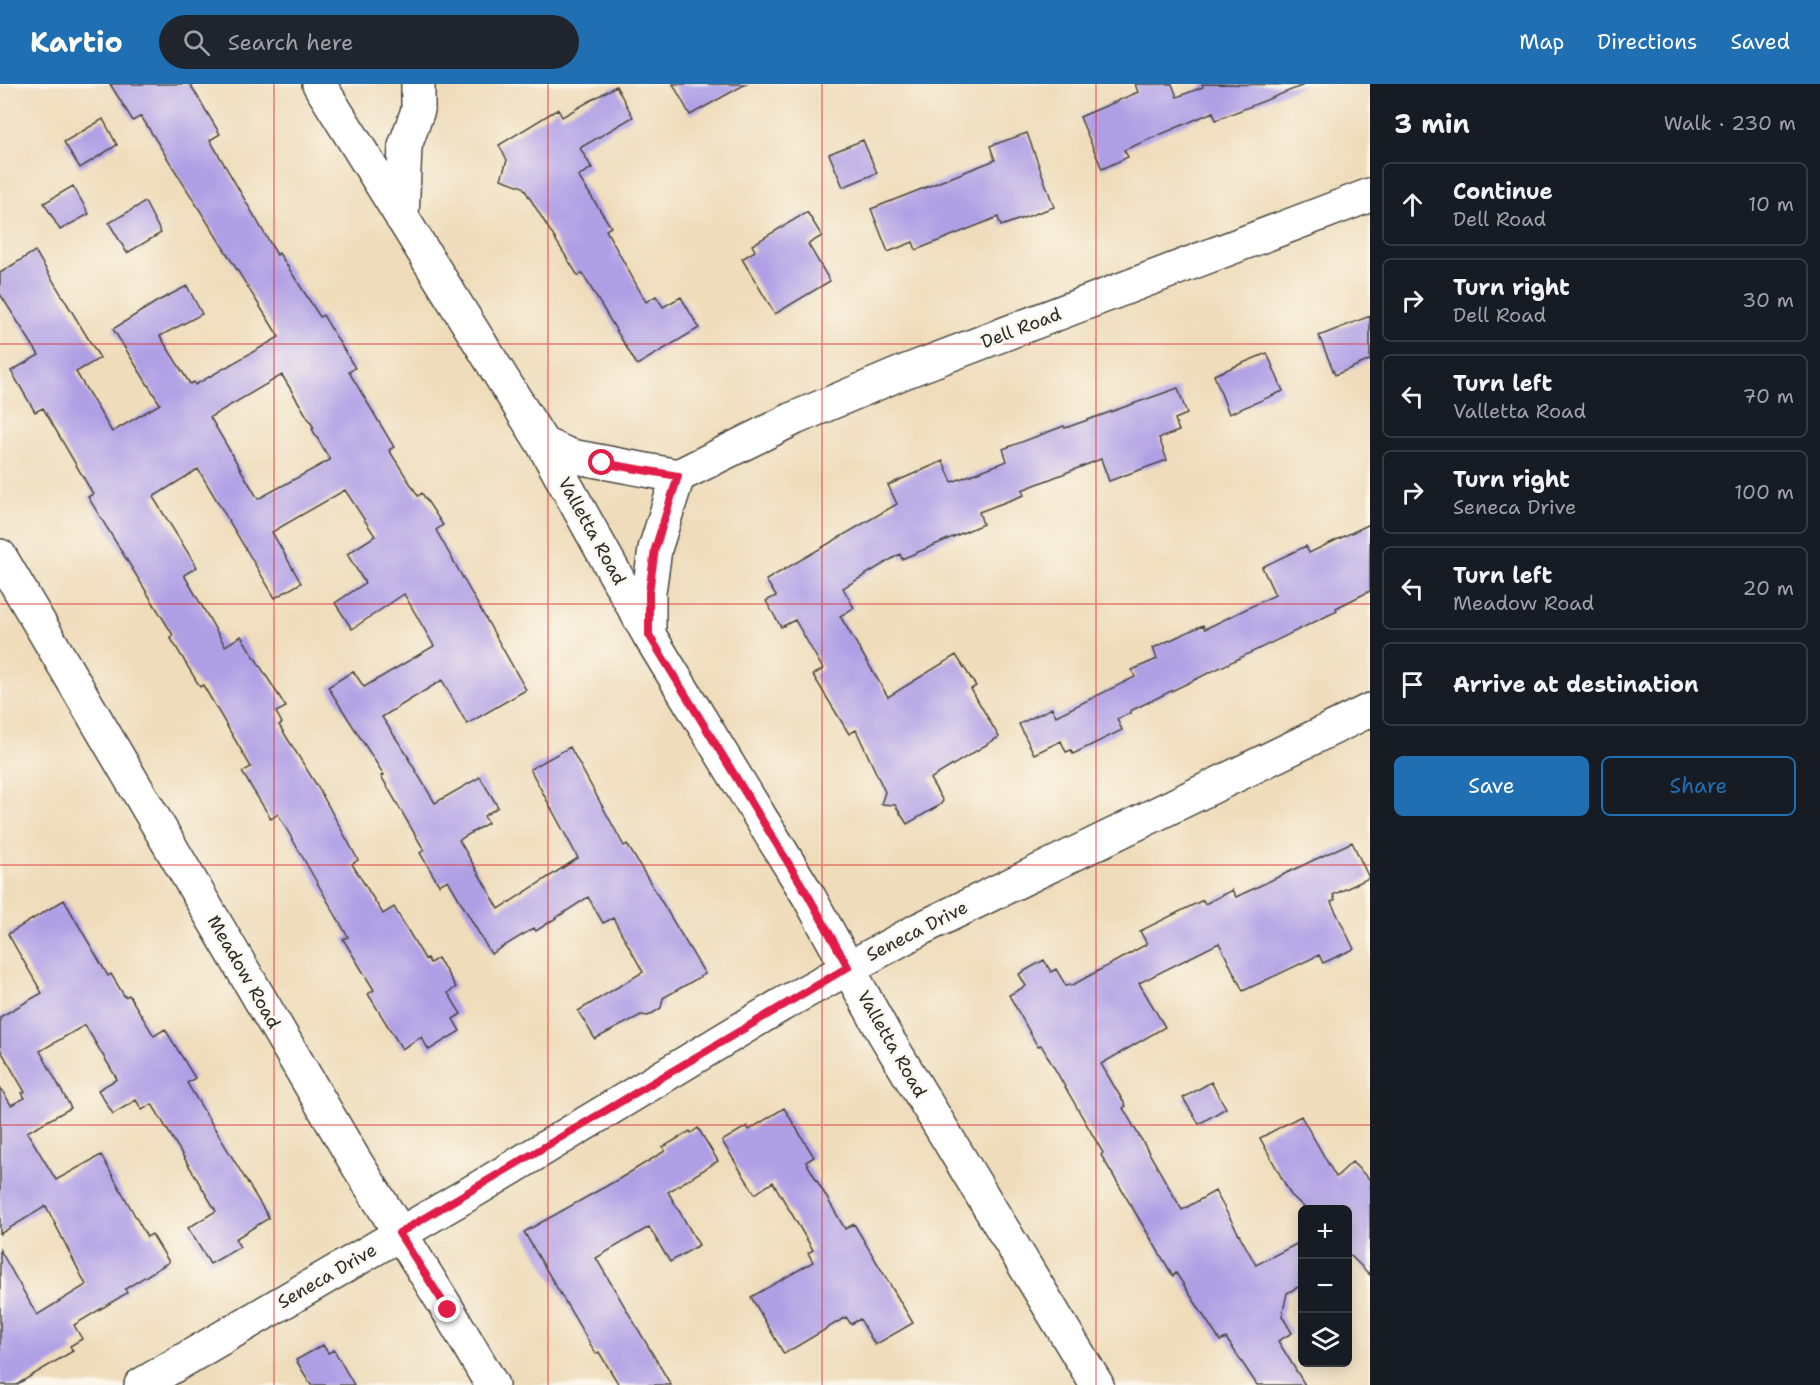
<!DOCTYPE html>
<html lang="en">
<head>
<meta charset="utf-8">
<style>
	body { margin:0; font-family:"Shantell Sans",sans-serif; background:#20242c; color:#f1f3f6 }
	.controls { position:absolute; right:18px; bottom:18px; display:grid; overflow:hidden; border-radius:9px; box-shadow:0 3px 15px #0003 }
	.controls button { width:54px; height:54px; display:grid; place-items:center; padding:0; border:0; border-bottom:2px solid #363941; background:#171b24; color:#f1f3f6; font:30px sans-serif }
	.stop { position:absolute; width:18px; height:18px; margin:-14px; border:4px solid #e11d48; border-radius:50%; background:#fff }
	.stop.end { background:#e11d48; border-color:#fff; box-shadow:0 2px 6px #0008 }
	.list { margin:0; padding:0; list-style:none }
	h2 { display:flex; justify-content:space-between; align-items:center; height:78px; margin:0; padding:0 24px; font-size:26px }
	h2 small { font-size:20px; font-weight:400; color:#9ea1a6 }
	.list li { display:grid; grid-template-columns:39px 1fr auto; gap:18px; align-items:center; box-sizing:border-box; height:84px; margin:0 12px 12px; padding:0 12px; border:2px solid #363941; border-radius:9px }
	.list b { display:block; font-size:22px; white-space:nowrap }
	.list p { margin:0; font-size:20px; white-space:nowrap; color:#9ea1a6 }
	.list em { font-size:20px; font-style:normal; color:#9ea1a6 }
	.actions { display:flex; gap:12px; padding:18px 24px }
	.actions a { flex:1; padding:14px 0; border:2px solid #1f6fb2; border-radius:9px; text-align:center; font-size:21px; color:#1f6fb2 }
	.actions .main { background:#1f6fb2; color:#fff }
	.icon { flex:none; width:33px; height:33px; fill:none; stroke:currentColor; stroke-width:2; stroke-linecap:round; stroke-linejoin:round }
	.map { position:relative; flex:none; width:1370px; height:1301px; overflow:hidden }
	header { display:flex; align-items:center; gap:36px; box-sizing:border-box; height:84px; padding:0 30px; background:#1f6fb2; color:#fff }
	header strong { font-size:28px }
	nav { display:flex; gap:33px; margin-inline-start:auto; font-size:21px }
	.search { width:420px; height:54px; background:#20242c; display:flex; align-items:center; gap:15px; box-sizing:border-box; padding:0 21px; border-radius:33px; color:#9ea1a6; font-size:22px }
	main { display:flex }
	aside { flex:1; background:#171b24 }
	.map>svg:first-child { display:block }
</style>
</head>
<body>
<header>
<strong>Kartio</strong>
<div class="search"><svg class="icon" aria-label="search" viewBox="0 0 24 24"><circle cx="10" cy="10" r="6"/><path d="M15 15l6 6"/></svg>Search here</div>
<nav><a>Map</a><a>Directions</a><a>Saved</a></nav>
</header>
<main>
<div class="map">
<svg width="1370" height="1301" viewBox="0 0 1370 1301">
	<rect width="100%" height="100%" fill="#fbf7ec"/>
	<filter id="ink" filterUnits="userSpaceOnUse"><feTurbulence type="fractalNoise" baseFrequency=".0167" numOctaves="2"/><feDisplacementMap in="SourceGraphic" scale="12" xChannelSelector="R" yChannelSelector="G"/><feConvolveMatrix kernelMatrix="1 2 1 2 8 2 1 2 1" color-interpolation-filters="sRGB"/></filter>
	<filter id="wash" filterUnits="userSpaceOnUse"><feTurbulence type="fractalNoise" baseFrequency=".008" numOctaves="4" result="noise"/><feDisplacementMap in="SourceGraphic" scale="24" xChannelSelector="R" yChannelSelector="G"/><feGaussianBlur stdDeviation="1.35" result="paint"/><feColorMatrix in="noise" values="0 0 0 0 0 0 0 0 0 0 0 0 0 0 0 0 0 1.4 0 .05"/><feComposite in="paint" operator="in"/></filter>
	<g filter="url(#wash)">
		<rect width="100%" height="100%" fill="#efdcba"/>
		<g id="blocks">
			<path fill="#af9fe5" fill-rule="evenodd" d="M 110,0 L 190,0 L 220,50 L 210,56 L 277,171 L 279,169 L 320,233 L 323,231 L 355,284 L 349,288 L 394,363 L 389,366 L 418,412 L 422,409 L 443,441 L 436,446 L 526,606 L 467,640 L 442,596 L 382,633 L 409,674 L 408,674 L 435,719 L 480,693 L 498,723 L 484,732 L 488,739 L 459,756 L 499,825 L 578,774 L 530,685 L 570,663 L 624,762 L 627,760 L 705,890 L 663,914 L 661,924 L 648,932 L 641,931 L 595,955 L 578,927 L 643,888 L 613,834 L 603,839 L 588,813 L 536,847 L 534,844 L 491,870 L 448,796 L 439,801 L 420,769 L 424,766 L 381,692 L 384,691 L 328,603 L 353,587 L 364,603 L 434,562 L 404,510 L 352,545 L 335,519 L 365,499 L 347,470 L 375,452 L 345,406 L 272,448 L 301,499 L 275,514 L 198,385 L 153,413 L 197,483 L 184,491 L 225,562 L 241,552 L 286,623 L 276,628 L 282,639 L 279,641 L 319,705 L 358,776 L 352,780 L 383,830 L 394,823 L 425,875 L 427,874 L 430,879 L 438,874 L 456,903 L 448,909 L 461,930 L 453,935 L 460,947 L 429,966 L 421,953 L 402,965 L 368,910 L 374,906 L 343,855 L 348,853 L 278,730 L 271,735 L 242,688 L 251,683 L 203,601 L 200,603 L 170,553 L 173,551 L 88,413 L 93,410 L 43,324 L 35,328 L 11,287 L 39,271 L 0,210 L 0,189 L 35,167 L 100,274 L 76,288 L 112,348 L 160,320 L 113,245 L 156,218 L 187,202 L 202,230 L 160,252 L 190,300 L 194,298 L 195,301 L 279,253 L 141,32 L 133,37 ZM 282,291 L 314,344 L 312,345 L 330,376 L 258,415 L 210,333 Z
				M 673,0 L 746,0 L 690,31 Z
				M 1135,0 L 1172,0 L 1177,13 L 1203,3 L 1202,0 L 1304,1 L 1216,36 L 1213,28 L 1124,66 L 1128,73 L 1102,85 L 1080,33 L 1138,8 Z
				M 616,2 L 633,33 L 580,64 L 592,84 L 578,92 L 611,143 L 606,146 L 646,218 L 656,212 L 663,223 L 681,213 L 699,244 L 637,281 L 582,189 L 578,192 L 523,103 L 501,95 L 507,76 L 499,61 L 558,25 L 562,33 Z
				M 103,35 L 117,61 L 80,84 L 64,58 Z
				M 1027,49 L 1054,123 L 1001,142 L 998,133 L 916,166 L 913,158 L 888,168 L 871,125 L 995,76 L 990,62 Z
				M 863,56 L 877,89 L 843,103 L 829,70 Z
				M 73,102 L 89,130 L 60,146 L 44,119 Z
				M 145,118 L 161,149 L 127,169 L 109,139 Z
				M 807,128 L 822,152 L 808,160 L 830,197 L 775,230 L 742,175 L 755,167 L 752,161 Z
				M 1370,232 L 1370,276 L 1335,291 L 1319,252 Z
				M 1267,269 L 1283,307 L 1229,330 L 1214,291 Z
				M 1178,304 L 1187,330 L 1175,335 L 1179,347 L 1159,354 L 1167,376 L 1109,397 L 1101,375 L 1022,406 L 1024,411 L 979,428 L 983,440 L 902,475 L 900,470 L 843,504 L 854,524 L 840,532 L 888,613 L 956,571 L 976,602 L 971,605 L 999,653 L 930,695 L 943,717 L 940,721 L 907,740 L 895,721 L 881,720 L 885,708 L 856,646 L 849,650 L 813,591 L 823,585 L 795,536 L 781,543 L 766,517 L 776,512 L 766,496 L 897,420 L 888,401 L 943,377 L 952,398 L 1007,377 L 1003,365 L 1064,342 L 1065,344 Z
				M 1370,440 L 1370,507 L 1336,524 L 1337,527 L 1130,627 L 1130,629 L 1117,635 L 1122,646 L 1073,670 L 1071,666 L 1066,668 L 1061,657 L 1034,670 L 1019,640 L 1052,624 L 1056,632 L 1135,593 L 1132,586 L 1157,575 L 1153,564 L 1203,541 L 1205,545 L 1275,511 L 1262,483 L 1306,462 L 1309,469 Z
				M 1352,758 L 1369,794 L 1333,811 L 1335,816 L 1331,818 L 1354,865 L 1323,879 L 1319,871 L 1243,907 L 1219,859 L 1139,899 L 1165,943 L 1101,980 L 1126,1022 L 1123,1024 L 1182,1126 L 1215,1107 L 1256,1181 L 1302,1157 L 1302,1201 L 1287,1209 L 1282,1232 L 1292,1249 L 1278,1257 L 1305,1301 L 1257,1301 L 1226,1254 L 1220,1257 L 1176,1189 L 1173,1192 L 1101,1071 L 1103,1069 L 1041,961 L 1038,963 L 1009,911 L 1026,902 L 1019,890 L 1044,876 L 1051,888 L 1056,885 L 1066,902 L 1070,900 L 1071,902 L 1147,860 L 1140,847 L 1203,816 L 1205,820 L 1232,806 L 1236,813 Z
				M 64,816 L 108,892 L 111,890 L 125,913 L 129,911 L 154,952 L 165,945 L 195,994 L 187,999 L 269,1134 L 235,1155 L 240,1163 L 210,1180 L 188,1144 L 216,1127 L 152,1020 L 142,1026 L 136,1016 L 113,1030 L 98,1006 L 117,995 L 85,941 L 40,967 L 71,1024 L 27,1048 L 56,1096 L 101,1071 L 147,1153 L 152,1150 L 169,1178 L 125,1205 L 127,1209 L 74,1241 L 82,1255 L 70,1262 L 73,1267 L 16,1301 L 0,1301 L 0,1166 L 37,1231 L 86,1201 L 46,1122 L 0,1150 L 0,1003 L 11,1021 L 25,1014 L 22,1009 L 25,1008 L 0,965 L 0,933 L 42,909 L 8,850 Z
				M 1211,998 L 1226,1024 L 1199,1040 L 1183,1014 Z
				M 784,1024 L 814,1073 L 806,1078 L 845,1145 L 854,1140 L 913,1239 L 875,1261 L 860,1235 L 851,1240 L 846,1233 L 784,1270 L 751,1213 L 813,1178 L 808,1169 L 813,1166 L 773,1098 L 755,1110 L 722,1057 L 747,1042 L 749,1046 Z
				M 1301,1032 L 1336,1093 L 1352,1078 L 1370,1096 L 1370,1191 L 1347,1168 L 1347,1125 L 1306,1125 L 1291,1111 L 1260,1054 Z
				M 698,1044 L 718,1077 L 668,1108 L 699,1161 L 670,1178 L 649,1143 L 596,1174 L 671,1301 L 619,1301 L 599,1268 L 596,1270 L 524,1148 L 619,1095 L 665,1067 L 663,1063 L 690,1047 L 691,1049 Z
				M 323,1261 L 328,1269 L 334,1266 L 354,1301 L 311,1301 L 296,1276 Z"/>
		</g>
	</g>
	<g filter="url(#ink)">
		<use href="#blocks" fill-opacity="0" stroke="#484640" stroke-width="1.5"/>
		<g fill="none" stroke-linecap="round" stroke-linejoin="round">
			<defs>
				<path id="minor" d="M 319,0 L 543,360 L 649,551 L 809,813 L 885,951 L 1097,1301
					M 402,134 L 405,62 L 418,26 L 418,0
					M 543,360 L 571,372 L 678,392 L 795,334 L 904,288 L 1370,111
					M 0,472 L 355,1077 L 448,1226 L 492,1301
					M 649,549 L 649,508 L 655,465 L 678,392
					M 141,1301 L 477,1105 L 781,921 L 920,845 L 1370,626"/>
			</defs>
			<use href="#minor" stroke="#484640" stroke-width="36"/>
			<use href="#minor" stroke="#fff" stroke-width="33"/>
		</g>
	</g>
	<g fill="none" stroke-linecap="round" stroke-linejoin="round" filter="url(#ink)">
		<path stroke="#e11d48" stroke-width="8" d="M 448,1226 L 399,1149 L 848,883 L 809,813 L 649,551 L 649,508 L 655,465 L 678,392 L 602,379"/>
	</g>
	<path fill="none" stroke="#d62828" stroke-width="1.5" stroke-opacity="0.55" d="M 274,0 L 274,1301M 548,0 L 548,1301M 822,0 L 822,1301M 1096,0 L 1096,1301M 0,260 L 1370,260M 0,520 L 1370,520M 0,781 L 1370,781M 0,1041 L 1370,1041"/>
	<g text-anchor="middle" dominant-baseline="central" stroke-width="4.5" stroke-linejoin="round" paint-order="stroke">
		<g font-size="18" fill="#2b2b2b" stroke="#fbf7ec">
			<text transform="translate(1021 244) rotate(-21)">Dell Road</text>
			<text transform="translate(592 447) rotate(61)">Valletta Road</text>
			<text transform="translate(917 847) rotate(-27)">Seneca Drive</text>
			<text transform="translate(244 888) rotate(60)">Meadow Road</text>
			<text transform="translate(892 960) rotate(60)">Valletta Road</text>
			<text transform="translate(327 1192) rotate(-30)">Seneca Drive</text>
		</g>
	</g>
</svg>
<div class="controls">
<button>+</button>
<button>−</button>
<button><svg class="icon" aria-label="layers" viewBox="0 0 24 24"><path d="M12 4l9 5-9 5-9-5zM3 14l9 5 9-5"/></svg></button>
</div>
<div class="stop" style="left:602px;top:379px"></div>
<div class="stop end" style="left:448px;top:1226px"></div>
</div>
<aside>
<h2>3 min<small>Walk · 230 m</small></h2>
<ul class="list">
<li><svg class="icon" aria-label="ahead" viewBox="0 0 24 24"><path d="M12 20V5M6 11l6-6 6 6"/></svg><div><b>Continue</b><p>Dell Road</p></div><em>10 m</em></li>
<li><svg class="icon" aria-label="right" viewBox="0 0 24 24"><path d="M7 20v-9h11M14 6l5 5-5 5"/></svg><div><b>Turn right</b><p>Dell Road</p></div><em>30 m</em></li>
<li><svg class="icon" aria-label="left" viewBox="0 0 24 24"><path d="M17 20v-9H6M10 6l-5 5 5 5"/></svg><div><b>Turn left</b><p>Valletta Road</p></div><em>70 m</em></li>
<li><svg class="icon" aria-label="right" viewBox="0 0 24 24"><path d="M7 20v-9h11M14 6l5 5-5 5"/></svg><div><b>Turn right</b><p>Seneca Drive</p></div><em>100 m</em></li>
<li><svg class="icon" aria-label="left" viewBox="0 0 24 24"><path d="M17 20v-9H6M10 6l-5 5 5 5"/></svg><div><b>Turn left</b><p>Meadow Road</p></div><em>20 m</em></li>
<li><svg class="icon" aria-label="arrive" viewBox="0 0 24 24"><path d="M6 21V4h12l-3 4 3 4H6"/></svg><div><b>Arrive at destination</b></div></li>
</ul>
<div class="actions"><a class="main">Save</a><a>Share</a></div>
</aside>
</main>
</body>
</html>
